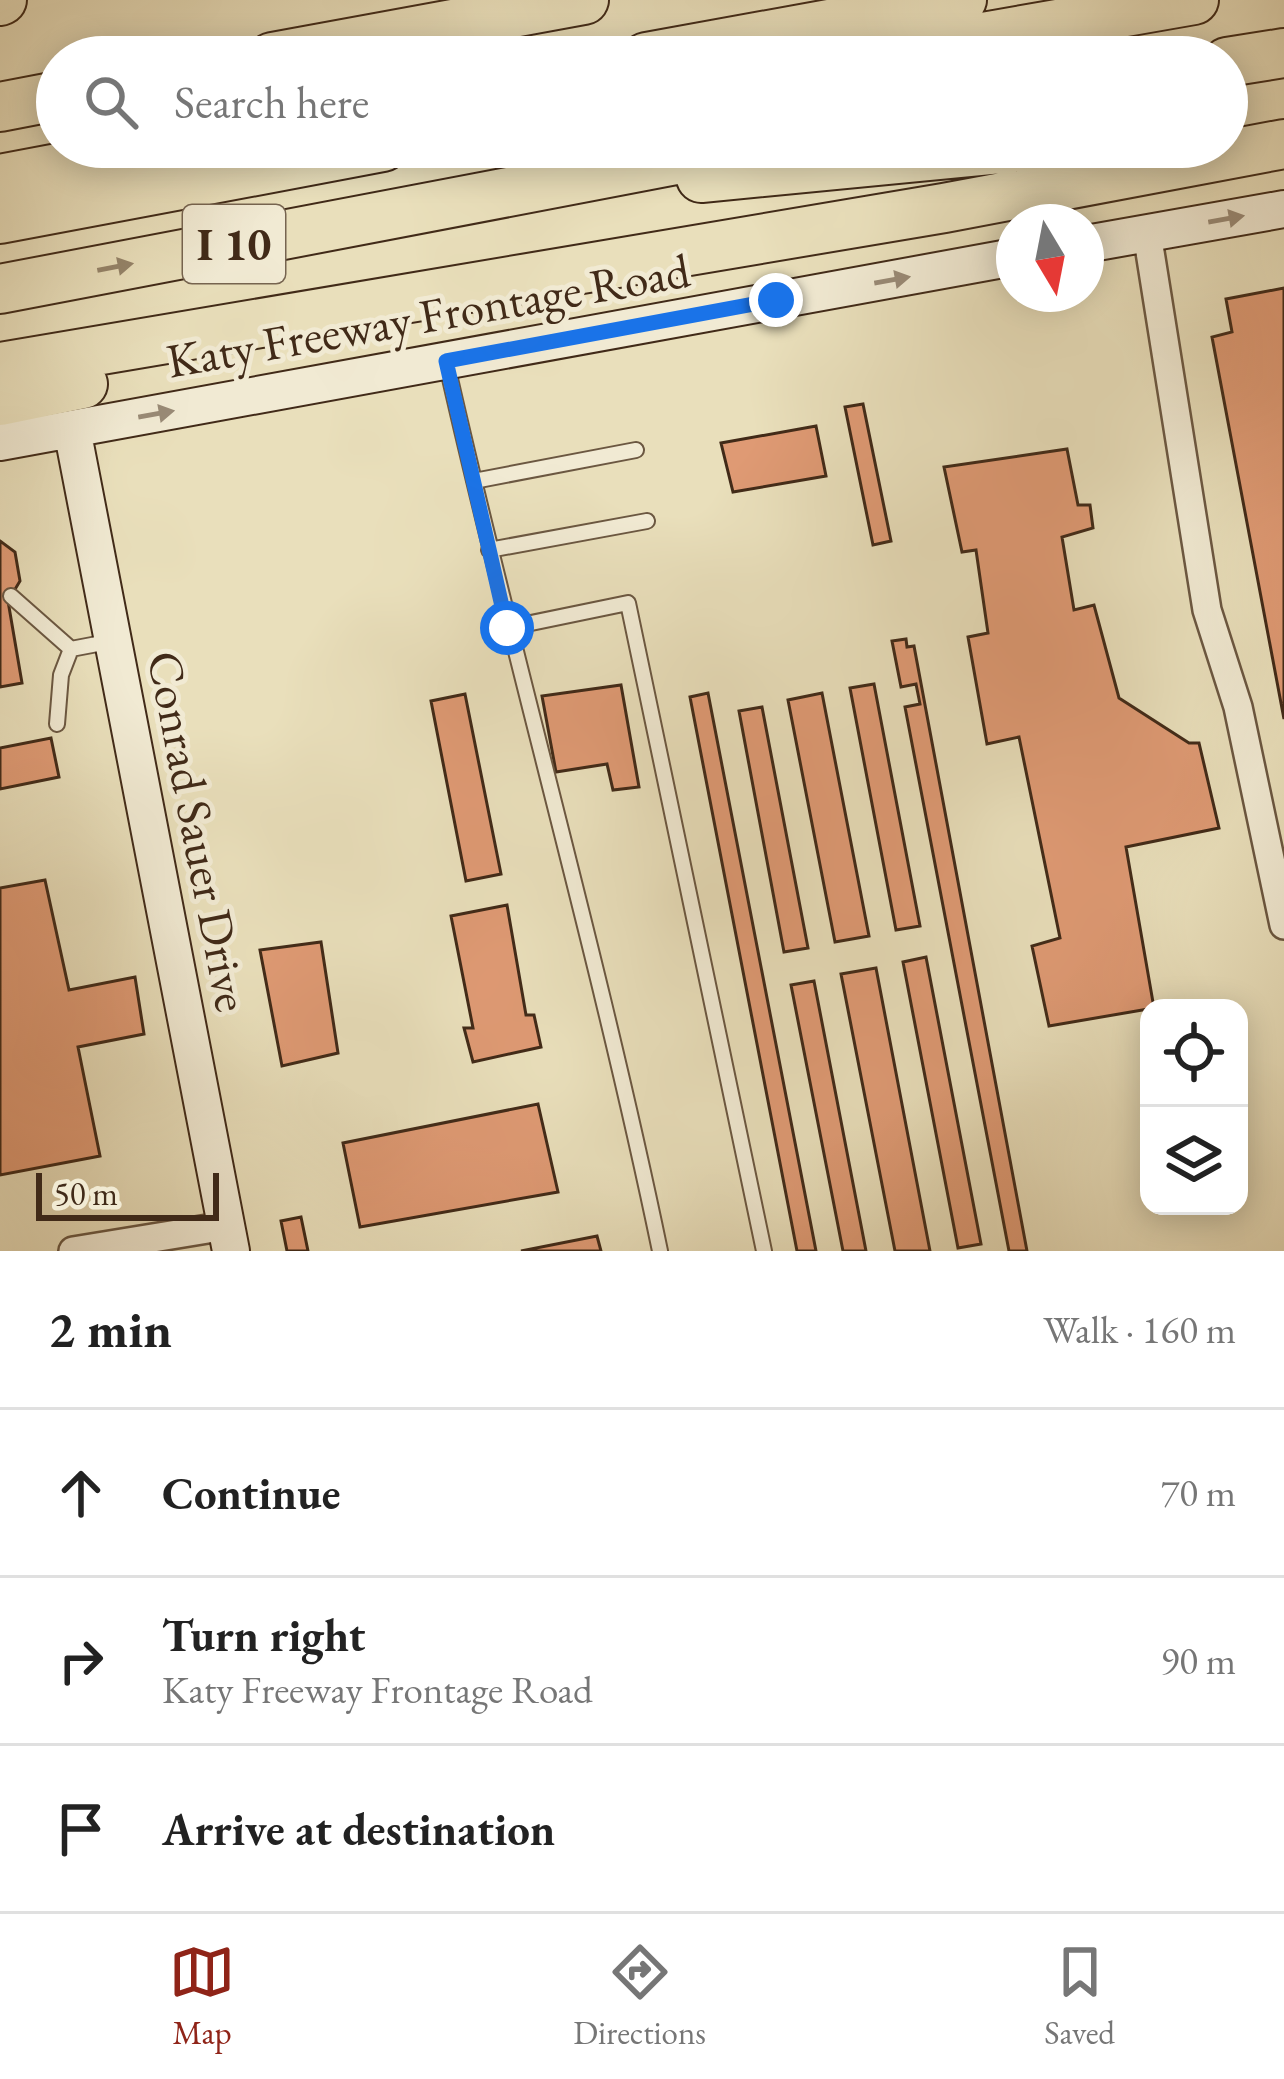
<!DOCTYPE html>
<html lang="en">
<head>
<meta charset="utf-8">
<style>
	body { margin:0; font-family:"EB Garamond",serif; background:#f2f2f2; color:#222 }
	.controls { position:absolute; right:36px; bottom:36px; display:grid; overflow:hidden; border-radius:24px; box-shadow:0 6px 30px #0003 }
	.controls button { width:108px; height:108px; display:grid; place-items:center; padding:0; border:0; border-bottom:3px solid #e0e0e0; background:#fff; color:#222; font:60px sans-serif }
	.compass { position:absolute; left:996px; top:204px; width:108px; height:108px; border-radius:50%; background:#fff; box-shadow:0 6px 30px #0003; rotate:170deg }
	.scale { position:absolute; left:36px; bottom:30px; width:183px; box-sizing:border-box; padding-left:12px; border:6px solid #412a18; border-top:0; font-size:33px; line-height:42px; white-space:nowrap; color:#412a18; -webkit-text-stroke:9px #f1ead3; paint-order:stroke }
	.stop { position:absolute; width:36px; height:36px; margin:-27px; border:9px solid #1a73e8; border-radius:50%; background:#fff }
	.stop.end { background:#1a73e8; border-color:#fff; box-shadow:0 3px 12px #0008 }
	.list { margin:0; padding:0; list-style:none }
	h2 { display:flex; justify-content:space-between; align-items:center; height:156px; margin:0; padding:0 48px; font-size:51px }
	h2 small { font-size:39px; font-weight:400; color:#767676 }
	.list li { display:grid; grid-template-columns:78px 1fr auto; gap:36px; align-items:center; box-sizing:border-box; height:168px; padding:0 48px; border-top:3px solid #e0e0e0 }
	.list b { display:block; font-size:45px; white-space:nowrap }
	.list p { margin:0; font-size:39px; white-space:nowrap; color:#767676 }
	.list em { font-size:39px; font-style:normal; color:#767676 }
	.icon { flex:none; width:66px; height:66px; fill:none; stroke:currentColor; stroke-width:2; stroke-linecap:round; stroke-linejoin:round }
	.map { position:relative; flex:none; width:1284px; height:1251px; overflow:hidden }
	.search { position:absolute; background:#fff; box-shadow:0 6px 30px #0003; left:36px; right:36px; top:36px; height:132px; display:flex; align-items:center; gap:30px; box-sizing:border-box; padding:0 42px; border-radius:66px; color:#767676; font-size:45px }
	.sheet { height:660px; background:#fff }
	nav { display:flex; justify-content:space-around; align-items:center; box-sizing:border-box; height:168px; border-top:3px solid #e0e0e0; background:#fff; font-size:33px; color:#767676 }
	nav a { display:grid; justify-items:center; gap:6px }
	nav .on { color:#8f2418 }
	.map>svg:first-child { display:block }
</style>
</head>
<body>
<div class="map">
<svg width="1284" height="1251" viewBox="0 0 1284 1251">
	<rect width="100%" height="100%" fill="#e9dfbb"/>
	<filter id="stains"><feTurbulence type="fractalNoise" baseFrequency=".00167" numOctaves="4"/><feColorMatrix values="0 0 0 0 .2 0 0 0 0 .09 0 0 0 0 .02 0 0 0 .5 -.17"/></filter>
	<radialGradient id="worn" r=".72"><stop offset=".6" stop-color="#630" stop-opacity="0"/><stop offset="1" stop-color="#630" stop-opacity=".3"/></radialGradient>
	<path fill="#df9a74" stroke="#412a18" stroke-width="3" d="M 1284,288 L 1284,719 L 1212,337 L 1232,332 L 1226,299 Z
		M 863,404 L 891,541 L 873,545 L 845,407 Z
		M 816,426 L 826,476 L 733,492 L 721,443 Z
		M 1067,449 L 1078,505 L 1090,505 L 1093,528 L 1062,537 L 1074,610 L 1094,605 L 1119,698 L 1189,743 L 1199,743 L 1219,828 L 1126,847 L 1154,1008 L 1049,1026 L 1032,946 L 1060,938 L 1019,737 L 987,744 L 968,637 L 988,633 L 976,550 L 962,552 L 944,467 Z
		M 0,541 L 15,552 L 20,581 L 8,601 L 22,683 L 0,687 Z
		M 906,639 L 907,647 L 914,646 L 1027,1251 L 1009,1251 L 905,707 L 920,704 L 916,684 L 901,687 L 892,641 Z
		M 874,684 L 920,926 L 896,930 L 850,688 Z
		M 621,685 L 639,787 L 613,790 L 607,764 L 556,772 L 542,696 Z
		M 708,693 L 816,1251 L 797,1251 L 690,697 Z
		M 822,693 L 869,936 L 835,942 L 788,700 Z
		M 465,694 L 501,874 L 466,881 L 431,701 Z
		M 762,707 L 808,948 L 784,952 L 739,711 Z
		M 51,738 L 59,777 L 0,789 L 0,748 Z
		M 45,880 L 69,990 L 135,977 L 144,1034 L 78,1047 L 100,1156 L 0,1175 L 0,888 Z
		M 507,905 L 526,1015 L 534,1015 L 541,1047 L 473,1062 L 464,1028 L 473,1028 L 451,916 Z
		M 321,942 L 338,1053 L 282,1066 L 260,950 Z
		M 926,957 L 981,1244 L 958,1248 L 903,962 Z
		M 876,968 L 930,1251 L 895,1251 L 841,974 Z
		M 814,981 L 866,1251 L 843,1251 L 791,985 Z
		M 538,1104 L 558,1192 L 360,1227 L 343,1143 Z
		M 301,1217 L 308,1251 L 287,1251 L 281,1221 Z
		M 597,1236 L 601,1251 L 521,1251 Z"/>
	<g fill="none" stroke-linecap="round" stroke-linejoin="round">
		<defs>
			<path id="lane" d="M 446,361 C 513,659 598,952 660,1251
				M 474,481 L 636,450
				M 489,550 L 647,521
				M 11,596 L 71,649
				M 507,628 L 628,603 L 764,1251
				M 57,724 L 61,675 L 71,649 L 113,641"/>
			<path id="street" d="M 1147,233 L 1207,610 L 1238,707 L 1284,925
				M 73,1251 L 226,1226"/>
			<path id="secondary" d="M 1086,244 L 1284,209
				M 72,429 L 231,1251
				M 0,442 L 1014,257"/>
			<path id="highway" d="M 0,1 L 2,0
				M 272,57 L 584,0
				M 646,57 L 962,0
				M 869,57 L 1194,0
				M 1227,62 L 1284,53
				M 0,107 L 57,96
				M 701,178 L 1023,147
				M 0,179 L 169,147
				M 0,219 L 383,147
				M 0,289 L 744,147
				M 0,367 L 944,208 L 1284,144
				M 0,401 L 83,384"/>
		</defs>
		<use href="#lane" stroke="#6b5741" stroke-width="18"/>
		<use href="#street" stroke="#6b5741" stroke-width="32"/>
		<use href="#secondary" stroke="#412a18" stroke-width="40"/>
		<use href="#highway" stroke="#412a18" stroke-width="52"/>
		<use href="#lane" stroke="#f1ead3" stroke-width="14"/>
		<use href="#street" stroke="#f1ead3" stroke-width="27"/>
		<use href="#secondary" stroke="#f1ead3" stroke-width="36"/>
		<use href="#highway" stroke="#e9dfbb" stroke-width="48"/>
	</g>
	<defs><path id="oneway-solid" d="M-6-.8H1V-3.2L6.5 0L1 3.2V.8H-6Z" transform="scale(3)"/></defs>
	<g fill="#998a76">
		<use href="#oneway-solid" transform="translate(1226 219) rotate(-10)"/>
		<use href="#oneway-solid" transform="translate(892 280) rotate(-10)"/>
		<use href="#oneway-solid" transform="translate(156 414) rotate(-10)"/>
	</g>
	<use fill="#95846a" href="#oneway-solid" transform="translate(115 267) rotate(-11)"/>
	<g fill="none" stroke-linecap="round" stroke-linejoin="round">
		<path stroke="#1a73e8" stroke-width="15" d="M 507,628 L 446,361 L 776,300"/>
	</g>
	<g text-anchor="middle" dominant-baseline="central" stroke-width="10" stroke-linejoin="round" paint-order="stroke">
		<rect fill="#f1ead3" stroke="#766450" stroke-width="3" x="183" y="205" width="102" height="78" rx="9"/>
		<g font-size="45" font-weight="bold" fill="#412a18">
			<text x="234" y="244">I 10</text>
		</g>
		<g font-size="48" fill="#412a18" stroke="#f1ead3">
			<text transform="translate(428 315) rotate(-10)">Katy Freeway Frontage Road</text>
			<text transform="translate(199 831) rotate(79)">Conrad Sauer Drive</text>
		</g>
	</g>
	<rect width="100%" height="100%" filter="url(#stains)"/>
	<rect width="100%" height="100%" fill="url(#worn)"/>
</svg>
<div class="controls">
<button><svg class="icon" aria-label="locate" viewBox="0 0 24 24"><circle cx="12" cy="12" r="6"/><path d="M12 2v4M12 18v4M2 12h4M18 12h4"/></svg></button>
<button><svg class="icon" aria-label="layers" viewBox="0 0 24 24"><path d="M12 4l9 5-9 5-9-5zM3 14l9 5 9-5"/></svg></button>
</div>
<svg class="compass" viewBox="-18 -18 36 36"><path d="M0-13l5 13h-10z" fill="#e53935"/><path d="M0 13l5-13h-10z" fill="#767676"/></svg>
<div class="scale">50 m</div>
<div class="stop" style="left:507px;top:628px"></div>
<div class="stop end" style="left:776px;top:300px"></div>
<div class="search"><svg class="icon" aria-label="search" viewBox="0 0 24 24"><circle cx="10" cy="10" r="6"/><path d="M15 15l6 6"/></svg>Search here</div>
</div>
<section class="sheet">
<h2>2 min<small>Walk · 160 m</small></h2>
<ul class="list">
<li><svg class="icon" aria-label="ahead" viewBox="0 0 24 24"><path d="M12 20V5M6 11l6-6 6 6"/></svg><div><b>Continue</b></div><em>70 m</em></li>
<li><svg class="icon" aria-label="right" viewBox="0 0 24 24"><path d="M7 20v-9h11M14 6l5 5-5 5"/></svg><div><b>Turn right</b><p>Katy Freeway Frontage Road</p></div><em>90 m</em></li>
<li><svg class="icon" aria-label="arrive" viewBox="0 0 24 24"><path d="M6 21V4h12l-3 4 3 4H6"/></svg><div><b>Arrive at destination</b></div></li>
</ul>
</section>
<nav>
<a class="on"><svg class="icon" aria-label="map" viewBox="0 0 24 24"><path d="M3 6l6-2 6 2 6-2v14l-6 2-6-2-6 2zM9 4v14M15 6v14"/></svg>Map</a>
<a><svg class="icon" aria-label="directions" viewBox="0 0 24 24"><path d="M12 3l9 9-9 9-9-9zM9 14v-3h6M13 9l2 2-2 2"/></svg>Directions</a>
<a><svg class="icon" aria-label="saved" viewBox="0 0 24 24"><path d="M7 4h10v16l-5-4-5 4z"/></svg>Saved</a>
</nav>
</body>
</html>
